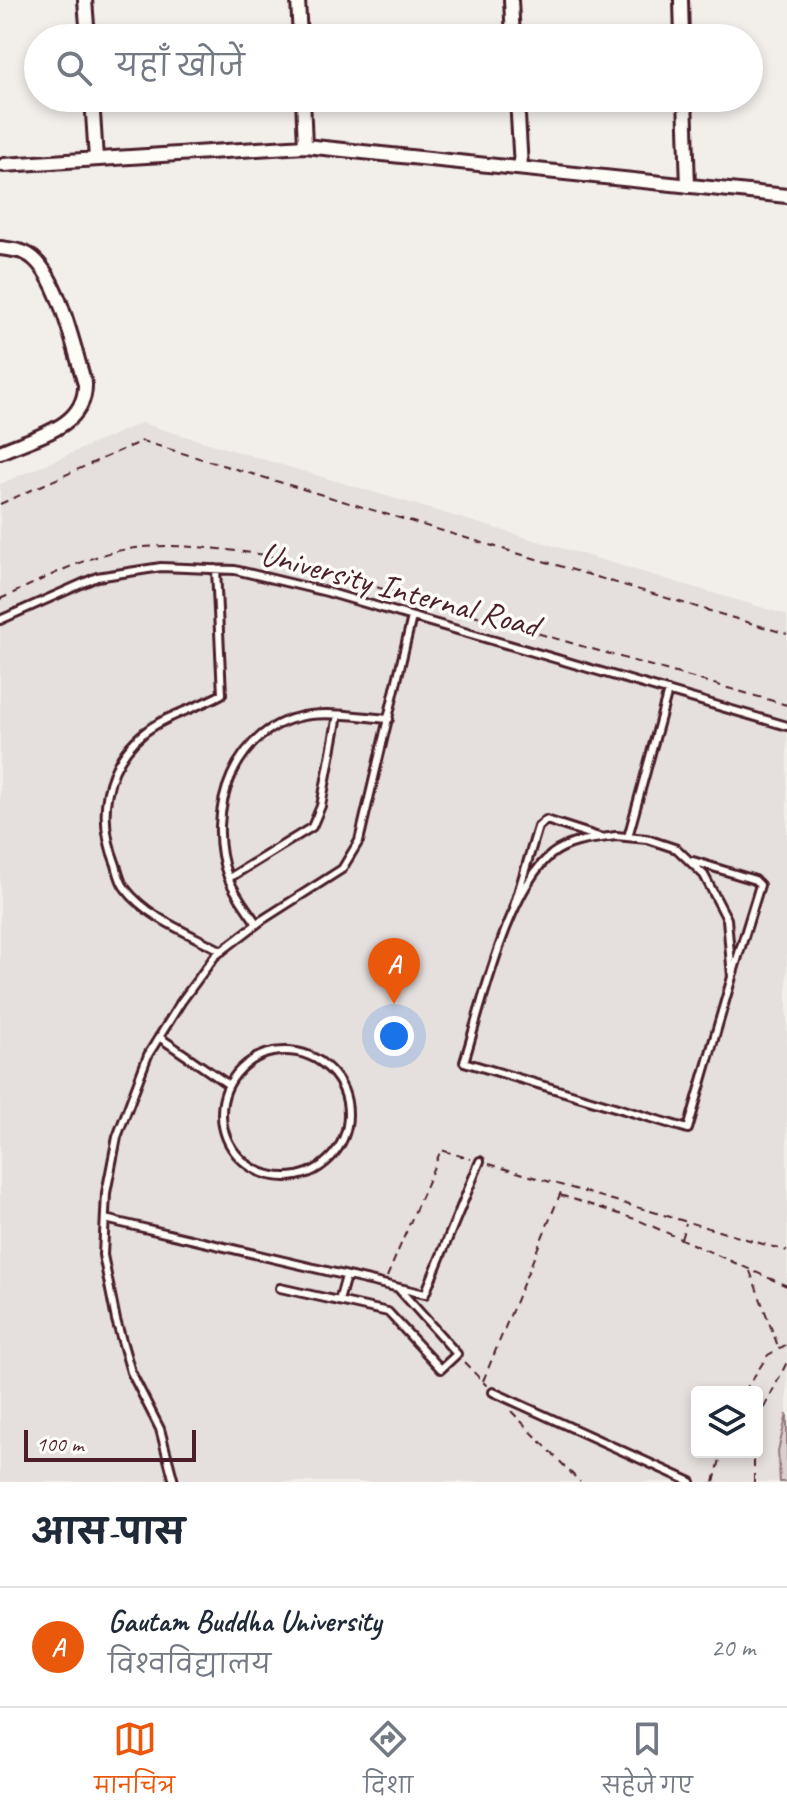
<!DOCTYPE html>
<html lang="hi">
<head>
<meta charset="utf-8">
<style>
	body { margin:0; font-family:Caveat,"Playpen Sans Deva",sans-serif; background:#f6f6f7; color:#1f2937 }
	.controls { position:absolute; right:24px; bottom:24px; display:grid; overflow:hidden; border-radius:8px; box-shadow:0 4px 12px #0003 }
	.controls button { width:72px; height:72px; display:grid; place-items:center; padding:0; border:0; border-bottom:2px solid #e0e1e3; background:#fff; color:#1f2937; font:40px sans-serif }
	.scale { position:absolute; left:24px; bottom:20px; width:172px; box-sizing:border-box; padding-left:8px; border:4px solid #4a1f2b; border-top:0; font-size:22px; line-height:28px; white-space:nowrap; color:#4a1f2b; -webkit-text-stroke:6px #fdfcf7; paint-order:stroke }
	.you { position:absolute; left:394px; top:1036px; width:28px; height:28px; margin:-20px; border:6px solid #fff; border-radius:50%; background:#1a73e8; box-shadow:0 0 0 12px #1a73e833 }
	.badge { display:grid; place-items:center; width:52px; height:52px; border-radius:50%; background:#ea580c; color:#fff; font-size:26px; font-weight:700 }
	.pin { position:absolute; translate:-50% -66px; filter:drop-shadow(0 2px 4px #0008) }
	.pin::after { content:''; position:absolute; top:42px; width:28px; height:24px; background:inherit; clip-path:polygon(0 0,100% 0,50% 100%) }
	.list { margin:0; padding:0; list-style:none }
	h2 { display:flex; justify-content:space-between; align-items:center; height:104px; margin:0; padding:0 32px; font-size:34px }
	h2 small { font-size:26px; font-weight:400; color:#747a83 }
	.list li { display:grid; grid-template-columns:52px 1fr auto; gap:24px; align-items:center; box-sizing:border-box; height:120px; padding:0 32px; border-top:2px solid #e0e1e3 }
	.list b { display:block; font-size:30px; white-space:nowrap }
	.list p { margin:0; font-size:26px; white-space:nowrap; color:#747a83 }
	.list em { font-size:26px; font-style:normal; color:#747a83 }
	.icon { flex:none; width:44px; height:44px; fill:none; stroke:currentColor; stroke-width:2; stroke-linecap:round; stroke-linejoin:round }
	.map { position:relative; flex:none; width:787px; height:1482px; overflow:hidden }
	.search { position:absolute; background:#fff; box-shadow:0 4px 12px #0003; left:24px; right:24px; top:24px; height:88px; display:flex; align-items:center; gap:20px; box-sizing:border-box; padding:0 28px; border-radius:44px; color:#747a83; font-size:30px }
	.sheet { height:224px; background:#fff }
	nav { display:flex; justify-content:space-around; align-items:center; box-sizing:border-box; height:112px; border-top:2px solid #e0e1e3; background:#fff; font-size:22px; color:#747a83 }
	nav a { display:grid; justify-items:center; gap:4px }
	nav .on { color:#ea580c }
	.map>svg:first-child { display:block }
</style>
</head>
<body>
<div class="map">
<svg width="787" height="1482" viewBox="0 0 787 1482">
	<rect width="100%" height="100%" fill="#f2efeb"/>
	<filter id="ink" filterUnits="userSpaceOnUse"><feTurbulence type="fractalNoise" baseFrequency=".0125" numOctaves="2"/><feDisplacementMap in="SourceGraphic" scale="16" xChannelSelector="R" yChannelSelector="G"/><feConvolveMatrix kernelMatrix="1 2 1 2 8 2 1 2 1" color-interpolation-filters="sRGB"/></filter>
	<g filter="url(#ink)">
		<path fill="#e5dfdd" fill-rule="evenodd" d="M 141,423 L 787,615 L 787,1482 L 0,1482 L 0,484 ZM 697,1392 L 757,1392 L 757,1452 L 697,1452 Z"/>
		<path fill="#d9d0cf" stroke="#92787d" stroke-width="2" d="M 787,1414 L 787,1482 L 780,1482 L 778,1451 Z"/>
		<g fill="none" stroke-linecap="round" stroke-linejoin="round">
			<defs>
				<path id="service" d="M 216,569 L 222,694 C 197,708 167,715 145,732 C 103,766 97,818 116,865 C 118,872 120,882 125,888 C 147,918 191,934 222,951
					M 0,620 L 97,577 L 161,567 L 235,570 L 327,592 L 787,726
					M 616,836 L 647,839 L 677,849 L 704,875 L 727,919 L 732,977 L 688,1129 L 464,1062 C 481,1008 508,888 552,854 C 571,840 594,839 616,836 Z
					M 628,837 L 668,691
					M 693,861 L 755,880 L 760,885 L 733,973
					M 229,878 L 312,827 L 321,806 L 338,715
					M 514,906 L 538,827 L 546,820 L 599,837
					M 257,924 C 247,909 234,893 228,877 C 204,813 234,724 310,715 C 336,712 363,717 389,719
					M 159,1037 L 229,1085
					M222 1114a63 63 0 1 1 126 0a63 63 0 1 1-126 0Z
					M 105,1219 L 425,1294 L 480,1161
					M 280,1288 L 388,1312 L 441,1369 L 457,1354 L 398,1288
					M 339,1301 L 346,1276
					M 493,1392 L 691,1482
					M 174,1482 L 160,1429 L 131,1372 L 116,1320 L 103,1255 L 106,1193 L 117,1137 L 148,1055 L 181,1002 L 215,956 L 262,920 L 342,869 L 359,841 L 412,617"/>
				<path id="minor" d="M 85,0 L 88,38
					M 298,0 L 300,38
					M 511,0 L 513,38
					M 681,0 L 682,38
					M 92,98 L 96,159
					M 303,98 L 305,146
					M 517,98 L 521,168
					M 685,98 L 688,186
					M 4,165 L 305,146 L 787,196
					M 0,248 C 8,249 18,250 25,253 C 58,267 74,351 85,384 C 86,428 33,437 0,452"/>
			</defs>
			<use href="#service" stroke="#4a1f2b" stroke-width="12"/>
			<use href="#minor" stroke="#4a1f2b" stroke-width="18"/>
			<path stroke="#4a1f2b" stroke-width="2" stroke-dasharray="8 6" stroke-linecap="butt" d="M 0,504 L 142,441 L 787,634
				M 0,599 C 36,583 72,563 109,553 C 157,540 216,548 265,555 L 787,705
				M 489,1164 L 787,1251
				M 560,1195 L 638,1220 L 787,1286
				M 681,1239 L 686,1223
				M 750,1271 L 779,1349
				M 387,1277 L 441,1150 L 471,1159
				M 464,1362 L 487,1386
				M 483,1381 L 563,1187
				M 744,1392 L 768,1355 L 787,1344
				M 511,1411 L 580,1482
				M 757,1435 L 761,1414 L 787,1362
				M 714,1482 L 722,1452
				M 754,1482 L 754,1452"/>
			<use href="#service" stroke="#fdfcf7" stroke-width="6"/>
			<use href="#minor" stroke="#fdfcf7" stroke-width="12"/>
		</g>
	</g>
	<g text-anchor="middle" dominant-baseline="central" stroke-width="7" stroke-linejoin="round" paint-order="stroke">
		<g font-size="34" fill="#4a1f2b" stroke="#fdfcf7">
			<text transform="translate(400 589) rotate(15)">University Internal Road</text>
		</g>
	</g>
</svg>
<div class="controls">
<button><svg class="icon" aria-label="layers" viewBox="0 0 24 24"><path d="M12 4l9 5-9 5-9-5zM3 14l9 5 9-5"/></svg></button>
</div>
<div class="scale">100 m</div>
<div class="you"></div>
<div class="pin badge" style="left:394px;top:1004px">A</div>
<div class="search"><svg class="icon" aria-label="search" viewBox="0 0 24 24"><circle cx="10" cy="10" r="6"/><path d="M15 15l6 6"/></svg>यहाँ खोजें</div>
</div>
<section class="sheet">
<h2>आस-पास<small></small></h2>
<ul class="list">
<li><span class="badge">A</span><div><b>Gautam Buddha University</b><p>विश्वविद्यालय</p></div><em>20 m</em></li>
</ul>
</section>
<nav>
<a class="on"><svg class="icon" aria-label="map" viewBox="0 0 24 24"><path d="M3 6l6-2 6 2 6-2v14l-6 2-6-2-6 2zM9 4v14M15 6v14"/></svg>मानचित्र</a>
<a><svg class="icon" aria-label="directions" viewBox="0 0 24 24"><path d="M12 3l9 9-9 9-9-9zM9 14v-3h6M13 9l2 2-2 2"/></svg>दिशा</a>
<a><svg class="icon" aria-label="saved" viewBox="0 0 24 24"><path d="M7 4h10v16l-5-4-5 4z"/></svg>सहेजे गए</a>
</nav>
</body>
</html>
